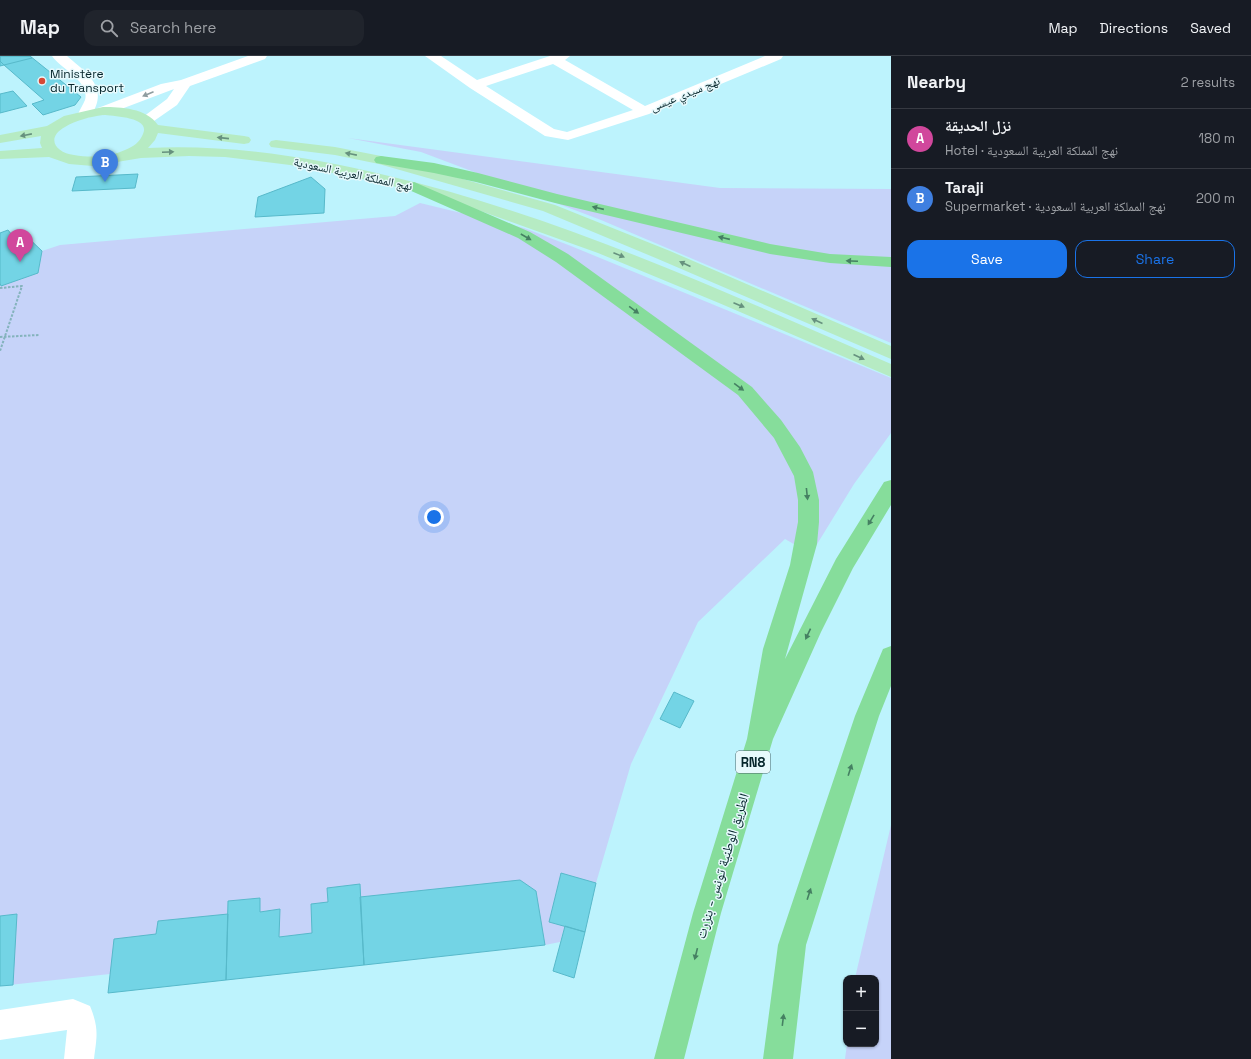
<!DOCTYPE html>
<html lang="en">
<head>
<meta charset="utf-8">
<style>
	body { margin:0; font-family:"Space Grotesk","Noto Naskh Arabic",sans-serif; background:#20242c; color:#f1f3f6 }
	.controls { position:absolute; right:12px; bottom:12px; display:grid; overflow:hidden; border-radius:8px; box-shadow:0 1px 3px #0004 }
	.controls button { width:36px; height:36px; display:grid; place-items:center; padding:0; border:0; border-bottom:1px solid #363941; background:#171b24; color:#f1f3f6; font:20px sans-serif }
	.you { position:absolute; left:434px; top:461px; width:14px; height:14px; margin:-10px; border:3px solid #fff; border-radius:50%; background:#1a73e8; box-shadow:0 0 0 6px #1a73e833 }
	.badge { display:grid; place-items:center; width:26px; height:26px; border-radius:50%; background:#1a73e8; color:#fff; font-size:13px; font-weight:700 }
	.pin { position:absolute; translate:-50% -33px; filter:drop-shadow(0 1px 2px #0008) }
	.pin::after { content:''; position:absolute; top:21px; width:14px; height:12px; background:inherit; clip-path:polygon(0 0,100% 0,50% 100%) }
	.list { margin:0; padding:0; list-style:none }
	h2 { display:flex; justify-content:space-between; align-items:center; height:52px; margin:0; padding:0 16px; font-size:17px }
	h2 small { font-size:13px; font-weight:400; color:#9ea1a6 }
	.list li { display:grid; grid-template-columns:26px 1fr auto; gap:12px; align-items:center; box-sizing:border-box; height:60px; padding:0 16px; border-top:1px solid #363941 }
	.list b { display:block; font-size:15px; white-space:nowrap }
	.list p { margin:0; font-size:13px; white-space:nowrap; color:#9ea1a6 }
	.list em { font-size:13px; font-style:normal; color:#9ea1a6 }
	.actions { display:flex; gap:8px; padding:12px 16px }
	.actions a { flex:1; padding:9px 0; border:1px solid #1a73e8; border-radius:12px; text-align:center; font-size:14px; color:#1a73e8 }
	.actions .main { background:#1a73e8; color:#fff }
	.icon { flex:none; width:22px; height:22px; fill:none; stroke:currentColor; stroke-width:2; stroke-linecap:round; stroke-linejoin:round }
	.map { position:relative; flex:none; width:891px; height:1003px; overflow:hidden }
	header { display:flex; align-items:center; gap:24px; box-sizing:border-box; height:56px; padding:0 20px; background:#171b24; border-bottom:1px solid #363941 }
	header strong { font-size:19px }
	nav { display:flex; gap:22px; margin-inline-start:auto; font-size:14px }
	.search { width:280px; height:36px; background:#20242c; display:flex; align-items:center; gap:10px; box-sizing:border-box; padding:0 14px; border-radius:12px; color:#9ea1a6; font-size:15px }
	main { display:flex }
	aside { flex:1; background:#171b24 }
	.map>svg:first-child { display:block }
</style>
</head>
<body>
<header>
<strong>Map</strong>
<div class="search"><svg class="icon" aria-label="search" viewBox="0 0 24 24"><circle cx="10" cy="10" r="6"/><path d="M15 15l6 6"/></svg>Search here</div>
<nav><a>Map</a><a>Directions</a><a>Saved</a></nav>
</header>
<main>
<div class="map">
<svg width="891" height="1003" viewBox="0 0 891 1003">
	<rect width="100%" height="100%" fill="#bdf3fd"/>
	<path fill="#c6d3f9" d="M 348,82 L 720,132 L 891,133 L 891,287 L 601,164 L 421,96 Z
		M 420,147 L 524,172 L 571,190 L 891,322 L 891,377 L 854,428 L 811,498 L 785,483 L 698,566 L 631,708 L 596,827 L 585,876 L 565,870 L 560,886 L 545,889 L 226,924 L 110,918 L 0,930 L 0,227 L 2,229 L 38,217 L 42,195 L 60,189 L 395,160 Z
		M 891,769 L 891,1003 L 845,1003 L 847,988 L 876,988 L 876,922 L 855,922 Z"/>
	<path fill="#73d4e5" stroke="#57b9ca" d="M 0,0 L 30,0 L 32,2 L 4,9 L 0,5 Z
		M 0,0 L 30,0 L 81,41 L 75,49 L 43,59 L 32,48 L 44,44 L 4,9 L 0,10 Z
		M 13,35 L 27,50 L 0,57 L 0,38 Z
		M 138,118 L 135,132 L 72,135 L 76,121 Z
		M 311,121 L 325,133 L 324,157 L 255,161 L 258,141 Z
		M 8,174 L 12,179 L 22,176 L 42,195 L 38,217 L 1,230 L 0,227 L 0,177 Z
		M 674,636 L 694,645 L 680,672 L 660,663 Z
		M 561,817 L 596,827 L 585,876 L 549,866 Z
		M 520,824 L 536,835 L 545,889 L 364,909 L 360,841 Z
		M 360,828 L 364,909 L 226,924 L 228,845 L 260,842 L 260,856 L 280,853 L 279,881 L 312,877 L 311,848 L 328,846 L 327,832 Z
		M 17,858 L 13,929 L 0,930 L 0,860 Z
		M 228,858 L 226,924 L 108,937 L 114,883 L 156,878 L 158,865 Z
		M 565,870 L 585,876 L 574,922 L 553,915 Z"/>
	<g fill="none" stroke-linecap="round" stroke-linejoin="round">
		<path stroke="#84b3bc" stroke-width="2" stroke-dasharray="2.5 1.5" stroke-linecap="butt" d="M 0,232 L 22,230 L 0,295
			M 0,281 L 39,279"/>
		<path fill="#fff" fill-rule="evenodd" d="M 52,0 L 67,0 C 88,18 110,32 90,61 L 85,62 L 80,61 L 78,58 C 80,53 83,49 85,44 C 90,25 61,13 52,0 Z
			M 248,0 L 267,0 L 265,3 L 190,30 L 177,49 L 151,67 L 146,68 L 141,67 L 139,64 L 167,43 L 174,33 L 108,58 L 103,59 L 98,58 L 96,55 L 98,52 L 161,28 L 181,24 Z
			M 425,0 L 441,0 L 477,24 L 550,0 L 570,0 L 565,4 L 645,50 L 765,0 L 783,0 L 781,3 L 649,58 L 568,84 L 545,80 L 470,32 ZM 553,8 L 633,54 L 567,76 L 554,73 L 486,30 Z
			M 73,943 L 90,950 C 99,972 97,980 94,1003 L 64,1003 L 67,974 L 0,984 L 0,954 Z"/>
		<path fill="#b6ebc3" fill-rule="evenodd" d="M 103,51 C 121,51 146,52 158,69 L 244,80 L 249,81 L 251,84 L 249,87 L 244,88 L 158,77 L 155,84 L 148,92 C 229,88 310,101 389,120 C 563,161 727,237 891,308 L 891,321 L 719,247 L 598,197 L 475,153 L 413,135 L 354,121 L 290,109 L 225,101 L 189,100 L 141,102 L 93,110 L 69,108 L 49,101 L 0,103 L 0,95 L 42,92 L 40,87 L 41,80 L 0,87 L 0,79 L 47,70 L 64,60 ZM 103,59 C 113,60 151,61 143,78 C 140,86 133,91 125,94 C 110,101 91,102 74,99 C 56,97 45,82 65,71 C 76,64 90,61 103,59 Z
			M 276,84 L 335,91 L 381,100 L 555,149 L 670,195 L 891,290 L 891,303 L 658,203 L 543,155 L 379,108 L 335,99 L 271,91 L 269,88 L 271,85 Z"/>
		<path fill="#86dd9b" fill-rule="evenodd" d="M 381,100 L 434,107 L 478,117 L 557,138 L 770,188 L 830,198 L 891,201 L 891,211 L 830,207 L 770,198 L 555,147 L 476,126 L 434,117 L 376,107 L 374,104 L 376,101 Z
			M 414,126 L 530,176 L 568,198 L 752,331 L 781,364 L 800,391 L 813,416 L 819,444 L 819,466 L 817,488 L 785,603 L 836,503 L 884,426 L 891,424 L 891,449 L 853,512 L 821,576 L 773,683 L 721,857 L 684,1003 L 654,1003 L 693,857 L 747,683 L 763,593 L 790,509 L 798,466 L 798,444 L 794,420 L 774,382 L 738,339 L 556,206 L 518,182 L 409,134 L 406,131 L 409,128 Z
			M 891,590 L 891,630 L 879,660 L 806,889 L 793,1003 L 763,1003 L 778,889 L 855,660 L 883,593 Z"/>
	</g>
	<defs><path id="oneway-solid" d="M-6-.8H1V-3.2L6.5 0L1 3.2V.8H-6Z"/></defs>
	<use fill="#8e9c9f" href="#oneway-solid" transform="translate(148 38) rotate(157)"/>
	<g fill="#66917e">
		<use href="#oneway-solid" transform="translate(26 79) rotate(169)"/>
		<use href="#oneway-solid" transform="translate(223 82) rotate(-174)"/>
		<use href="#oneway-solid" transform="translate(168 96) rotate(-2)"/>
		<use href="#oneway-solid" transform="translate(351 98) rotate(-169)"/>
		<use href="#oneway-solid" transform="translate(619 199) rotate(22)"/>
		<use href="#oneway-solid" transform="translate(685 208) rotate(-156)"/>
		<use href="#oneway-solid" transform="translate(739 249) rotate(23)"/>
		<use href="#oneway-solid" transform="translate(817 265) rotate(-156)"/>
		<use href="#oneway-solid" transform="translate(859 301) rotate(24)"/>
	</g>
	<g fill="#458062">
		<use href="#oneway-solid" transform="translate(598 152) rotate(-167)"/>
		<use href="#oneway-solid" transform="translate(526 181) rotate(30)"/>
		<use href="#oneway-solid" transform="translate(724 182) rotate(-167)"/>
		<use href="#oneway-solid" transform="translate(852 205) rotate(-177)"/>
		<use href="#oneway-solid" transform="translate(634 254) rotate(36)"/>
		<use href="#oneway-solid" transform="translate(739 331) rotate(36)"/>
		<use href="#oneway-solid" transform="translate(807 438) rotate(84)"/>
		<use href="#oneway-solid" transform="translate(871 464) rotate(121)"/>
		<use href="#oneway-solid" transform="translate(808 578) rotate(115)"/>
		<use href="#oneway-solid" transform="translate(850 714) rotate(-72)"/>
		<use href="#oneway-solid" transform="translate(809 838) rotate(-72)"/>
		<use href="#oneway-solid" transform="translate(696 898) rotate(104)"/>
		<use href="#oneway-solid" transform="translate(783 964) rotate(-83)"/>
	</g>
	<circle fill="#d64936" stroke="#e7f9fc" stroke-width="1.5" cx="42" cy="25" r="4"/>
	<g text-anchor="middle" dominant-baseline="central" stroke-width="3" stroke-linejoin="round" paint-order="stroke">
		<g font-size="12" fill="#04242a" stroke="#e7f9fc" text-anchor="start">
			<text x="50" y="18">Ministère<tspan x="50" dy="14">du Transport</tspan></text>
		</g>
		<g font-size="12" fill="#04242a" stroke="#e7f9fc">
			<text transform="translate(685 38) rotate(-22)">نهج سيدي عيسى</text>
			<text transform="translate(353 118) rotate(12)">نهج المملكة العربية السعودية</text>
		</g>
		<rect fill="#e7f9fc" stroke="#486469" stroke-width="1" x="736" y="695" width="34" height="22" rx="3"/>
		<g font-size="13" font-weight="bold" fill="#04242a">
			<text x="753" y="706">RN8</text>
		</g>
		<g font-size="14" fill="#04242a" stroke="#e7f9fc">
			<text transform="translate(722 810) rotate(-73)">الطريق الوطنية تونس - بنزرت</text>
		</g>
	</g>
</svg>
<div class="controls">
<button>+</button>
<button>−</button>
</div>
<div class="you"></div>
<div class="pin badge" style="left:20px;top:206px;background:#d1479c">A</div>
<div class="pin badge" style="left:105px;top:126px;background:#3f7fe0">B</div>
</div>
<aside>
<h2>Nearby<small>2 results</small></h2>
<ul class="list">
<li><span class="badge" style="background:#d1479c">A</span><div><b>نزل الحديقة</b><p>Hotel · نهج المملكة العربية السعودية</p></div><em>180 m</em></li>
<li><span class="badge" style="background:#3f7fe0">B</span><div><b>Taraji</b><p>Supermarket · نهج المملكة العربية السعودية</p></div><em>200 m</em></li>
</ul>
<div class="actions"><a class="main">Save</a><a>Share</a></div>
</aside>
</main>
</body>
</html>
